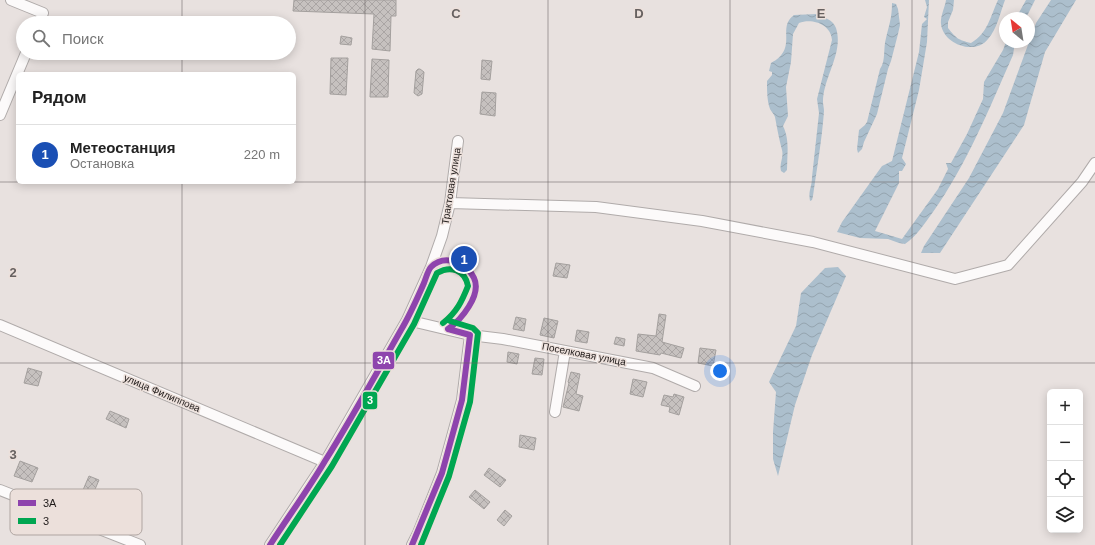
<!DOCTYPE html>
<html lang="ru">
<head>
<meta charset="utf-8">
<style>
	body { margin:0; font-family:Arial,sans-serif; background:#f2f2f2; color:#222 }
	.controls { position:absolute; right:12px; bottom:12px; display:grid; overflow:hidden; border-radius:6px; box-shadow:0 2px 10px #0003 }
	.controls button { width:36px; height:36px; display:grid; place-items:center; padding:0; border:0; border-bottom:1px solid #e0e0e0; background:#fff; color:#222; font:20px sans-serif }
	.compass { position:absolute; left:999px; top:12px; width:36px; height:36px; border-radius:50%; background:#fff; box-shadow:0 2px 10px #0003; rotate:330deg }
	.you { position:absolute; left:720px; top:371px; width:14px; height:14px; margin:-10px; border:3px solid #fff; border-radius:50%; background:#1a73e8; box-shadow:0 0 0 6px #1a73e833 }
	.badge { display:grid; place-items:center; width:26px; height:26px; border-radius:50%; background:#ea580c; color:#fff; font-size:13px; font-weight:700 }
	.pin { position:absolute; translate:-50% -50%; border:2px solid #fff; box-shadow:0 1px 4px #0006 }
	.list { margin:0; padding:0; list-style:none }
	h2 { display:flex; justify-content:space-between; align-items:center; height:52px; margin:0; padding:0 16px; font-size:17px }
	h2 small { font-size:13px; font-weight:400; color:#767676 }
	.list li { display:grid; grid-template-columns:26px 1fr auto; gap:12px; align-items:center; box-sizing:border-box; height:60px; padding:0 16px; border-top:1px solid #e0e0e0 }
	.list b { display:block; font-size:15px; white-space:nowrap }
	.list p { margin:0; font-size:13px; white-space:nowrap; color:#767676 }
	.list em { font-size:13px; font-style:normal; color:#767676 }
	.icon { flex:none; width:22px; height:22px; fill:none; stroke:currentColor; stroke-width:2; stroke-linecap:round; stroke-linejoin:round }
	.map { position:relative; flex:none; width:1095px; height:545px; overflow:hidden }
	.search { position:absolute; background:#fff; box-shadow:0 2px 10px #0003; left:16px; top:16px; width:280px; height:44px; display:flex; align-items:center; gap:10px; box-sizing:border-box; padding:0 14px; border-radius:22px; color:#767676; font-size:15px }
	.panel { position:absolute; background:#fff; box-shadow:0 2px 10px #0003; left:16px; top:72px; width:280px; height:112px; border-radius:6px }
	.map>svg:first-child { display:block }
</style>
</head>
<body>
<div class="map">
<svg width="1095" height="545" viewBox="0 0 1095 545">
	<defs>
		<pattern id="water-waves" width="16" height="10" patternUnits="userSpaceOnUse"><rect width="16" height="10" fill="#acbfcd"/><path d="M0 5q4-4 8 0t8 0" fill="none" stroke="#94a4af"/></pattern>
		<pattern id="building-cross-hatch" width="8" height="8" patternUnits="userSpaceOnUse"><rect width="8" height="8" fill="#c6c1bf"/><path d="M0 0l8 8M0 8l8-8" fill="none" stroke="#aaa5a4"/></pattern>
	</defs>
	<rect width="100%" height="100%" fill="#e8e1df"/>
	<path fill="url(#water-waves)" d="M 925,0 L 929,0 L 927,42 L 919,90 L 902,158 L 906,164 L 902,171 L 899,171 L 899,183 L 875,231 L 902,239 L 938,189 L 948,169 L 946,163 L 951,163 L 967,134 L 983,99 L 984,82 L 1003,50 L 1006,42 L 1015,42 L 1013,55 C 989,109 967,164 933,212 C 924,224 917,236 905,244 L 899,243 L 888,239 L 860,238 L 837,232 L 842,222 L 882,166 L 892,161 L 919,52 L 922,24 L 927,19 L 924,17 L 927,7 Z
		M 946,0 L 954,0 L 953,10 L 948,22 L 948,28 C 956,38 958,40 971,43 C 988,33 990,17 998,0 L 1005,0 C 1000,13 997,29 988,39 C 975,56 943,44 941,24 C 940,17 945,7 946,0 Z
		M 1026,0 L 1035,0 L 1026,18 L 1016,18 Z
		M 1051,0 L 1076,0 L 1045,52 L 1024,125 L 940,253 L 921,253 L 924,246 L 969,178 L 1003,113 L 1036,23 Z
		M 892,3 L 896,4 L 898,9 L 900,25 L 898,34 L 891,61 L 888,69 L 877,114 L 864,142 L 862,149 L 858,153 L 857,149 L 859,130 L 865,125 L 867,122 L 880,69 C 886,61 883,48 886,38 C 889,25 892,18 892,3 Z
		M 817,14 C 824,17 833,20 836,28 C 844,53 823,77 823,102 C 823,105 824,108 824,111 C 822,139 817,168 813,196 L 812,200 L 810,201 C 808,191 812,187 812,177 L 819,113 L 817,99 L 832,40 C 831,24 812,18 799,23 L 793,34 L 791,62 L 786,87 L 788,116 L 783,126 C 790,140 787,155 787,170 L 784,173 L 781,171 C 779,164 784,157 782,150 C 779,139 777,128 775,117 C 774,114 771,111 770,109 C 767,101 767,90 767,81 L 772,75 L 772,72 L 769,71 L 771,63 C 799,48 776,28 794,15 Z
		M 838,267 L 846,276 L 812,355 L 795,405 L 778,476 L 773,459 L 773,432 L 776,392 L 769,382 L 796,326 L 801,293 L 825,268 Z"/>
	<path fill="url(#building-cross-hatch)" stroke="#a4a09e" d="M 294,0 L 396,0 L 396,16 L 391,16 L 390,51 L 372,49 L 374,14 L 293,11 Z
		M 341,36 L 352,38 L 351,45 L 340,44 Z
		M 331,58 L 348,58 L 346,95 L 330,94 Z
		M 372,59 L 389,60 L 388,97 L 370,97 Z
		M 482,60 L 492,61 L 490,80 L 481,79 Z
		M 418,69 L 420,69 L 424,72 L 422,94 L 418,96 L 414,93 L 416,71 Z
		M 482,92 L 496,93 L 495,116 L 480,114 Z
		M 556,263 L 570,265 L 567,278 L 553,276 Z
		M 659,314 L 666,315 L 662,342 L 684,348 L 681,358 L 661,353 L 660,355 L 636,351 L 638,334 L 656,336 Z
		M 516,317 L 526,319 L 524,331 L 513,329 Z
		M 544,318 L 558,321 L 554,338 L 540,335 Z
		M 577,330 L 589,332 L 587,343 L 575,341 Z
		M 616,337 L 625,339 L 624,346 L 614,344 Z
		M 700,348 L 716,350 L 713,366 L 698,363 Z
		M 508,352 L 519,354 L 517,364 L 507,362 Z
		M 535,358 L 544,359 L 542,375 L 532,374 Z
		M 28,368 L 42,372 L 38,386 L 24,383 Z
		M 571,372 L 580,374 L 576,394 L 583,396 L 579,411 L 563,407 L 569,383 L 568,382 Z
		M 633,379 L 647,382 L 643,397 L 630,394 Z
		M 674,394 L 684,397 L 679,415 L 669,412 L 670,407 L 661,405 L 664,395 L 673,397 Z
		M 110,411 L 129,419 L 126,428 L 106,419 Z
		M 520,435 L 536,438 L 534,450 L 519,447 Z
		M 20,461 L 38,468 L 32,482 L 14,476 Z
		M 489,468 L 506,480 L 500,487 L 484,475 Z
		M 89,476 L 99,480 L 93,494 L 83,490 Z
		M 475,490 L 490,502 L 484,509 L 469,497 Z
		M 505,510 L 512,516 L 504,526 L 497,520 Z"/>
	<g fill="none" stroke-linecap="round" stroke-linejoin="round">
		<defs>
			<path id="minor" d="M 11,0 L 43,13 L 39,23
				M 0,115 L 26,53
				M 450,203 L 596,207 L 702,221 L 813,242 L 955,279 L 1008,265 L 1082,182 L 1095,163
				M 407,320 L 470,335 L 503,339 L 653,368 L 695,386
				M 0,325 L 325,462
				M 555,412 L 565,351
				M 0,490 L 140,545
				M 270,545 L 325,462 L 407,320 L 431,267 L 442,236 L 450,203 L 458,141
				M 412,545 L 418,533 L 442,473 L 462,400 L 470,335"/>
		</defs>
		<use href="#minor" stroke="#b0abaa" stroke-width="12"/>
		<use href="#minor" stroke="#fcfafa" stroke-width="10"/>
		<defs>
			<path id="bus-1" d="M 270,545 C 288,517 308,490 325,461 C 352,418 376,374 401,330 C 410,315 417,299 424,283 C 426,278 428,270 431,267 C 445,253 467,263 474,278 C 482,295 461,320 448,329
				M 412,545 L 442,473 L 462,400 L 470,335 L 448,329"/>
			<path id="bus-2" d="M 280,545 L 332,466 L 414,324 L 437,273 C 451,265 465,270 468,286 C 462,301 457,312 443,323
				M 421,545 L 449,476 L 470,402 L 478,333 L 473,328 L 450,321"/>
		</defs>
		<use href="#bus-1" stroke="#ece0db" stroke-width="9"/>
		<use href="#bus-2" stroke="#ece0db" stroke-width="9"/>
		<use href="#bus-1" stroke="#8e44ad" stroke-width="6"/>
		<use href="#bus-2" stroke="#00a651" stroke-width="6"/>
	</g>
	<path fill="none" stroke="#676160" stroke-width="1" stroke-opacity="0.55" d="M 182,0 L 182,23M 365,0 L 365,545M 548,0 L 548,545M 730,0 L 730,545M 912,0 L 912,545M 182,53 L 182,74M 0,182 L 18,182M 182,182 L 182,545M 294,182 L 1095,182M 0,363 L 1095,363"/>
	<g text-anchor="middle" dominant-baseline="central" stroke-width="3" stroke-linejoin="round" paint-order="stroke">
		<g font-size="10" fill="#211c1b" stroke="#ece0db">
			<text transform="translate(451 186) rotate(-81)">Трактовая улица</text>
			<text transform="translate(584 354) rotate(11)">Поселковая улица</text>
			<text transform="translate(162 393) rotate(23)">улица Филиппова</text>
		</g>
	</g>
	<rect x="10" y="489" width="132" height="46" rx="6" fill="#ece0db" stroke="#afa5a1" stroke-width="1"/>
	<rect x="18" y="500" width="18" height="6" fill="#8e44ad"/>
	<rect x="18" y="518" width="18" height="6" fill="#00a651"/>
	<g font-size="11" fill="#211c1b">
		<text x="43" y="507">3А</text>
		<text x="43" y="525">3</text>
	</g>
	<g font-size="13" text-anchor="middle" font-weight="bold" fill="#676160" stroke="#ece0db" stroke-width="3" stroke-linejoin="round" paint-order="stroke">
		<text x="456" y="18">C</text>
		<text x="639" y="18">D</text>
		<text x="821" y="18">E</text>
		<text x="13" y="277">2</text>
		<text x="13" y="459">3</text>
	</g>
	<g stroke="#ece0db" stroke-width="1.5">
		<rect x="372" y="351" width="23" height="19" rx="4" fill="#8e44ad"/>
		<rect x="362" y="391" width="16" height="19" rx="4" fill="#00a651"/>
	</g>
	<g font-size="11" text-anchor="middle" font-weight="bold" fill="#fff">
		<text x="384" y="364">3А</text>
		<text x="370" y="404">3</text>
	</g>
</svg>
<div class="controls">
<button>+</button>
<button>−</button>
<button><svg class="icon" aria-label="locate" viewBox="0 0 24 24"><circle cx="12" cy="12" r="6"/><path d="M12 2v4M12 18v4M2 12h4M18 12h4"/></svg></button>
<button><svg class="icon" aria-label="layers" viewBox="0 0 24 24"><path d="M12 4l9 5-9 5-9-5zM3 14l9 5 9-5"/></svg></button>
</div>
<svg class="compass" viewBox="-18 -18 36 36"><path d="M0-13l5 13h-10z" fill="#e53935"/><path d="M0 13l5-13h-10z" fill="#767676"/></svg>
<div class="you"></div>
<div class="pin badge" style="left:464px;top:259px;background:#1a4fb4">1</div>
<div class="search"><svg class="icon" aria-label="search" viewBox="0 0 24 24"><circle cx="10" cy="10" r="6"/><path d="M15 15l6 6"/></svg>Поиск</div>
<section class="panel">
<h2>Рядом<small></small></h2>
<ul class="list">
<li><span class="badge" style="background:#1a4fb4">1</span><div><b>Метеостанция</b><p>Остановка</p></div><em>220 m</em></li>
</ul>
</section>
</div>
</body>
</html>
